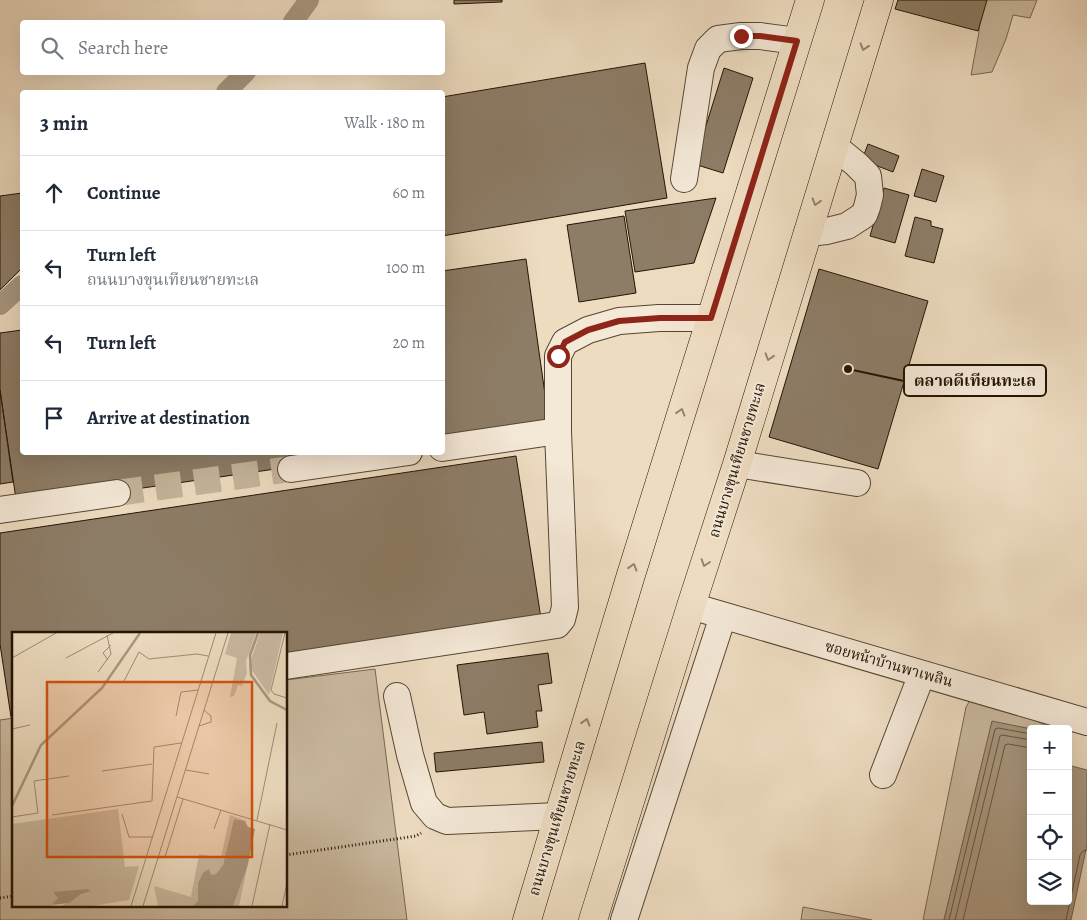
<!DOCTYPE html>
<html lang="en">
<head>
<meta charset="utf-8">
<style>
	body { margin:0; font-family:Alegreya,"Noto Serif Thai",serif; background:#f6f6f7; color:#1f2937 }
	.controls { position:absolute; right:15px; bottom:15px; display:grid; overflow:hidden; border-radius:5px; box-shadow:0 5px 20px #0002 }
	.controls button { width:45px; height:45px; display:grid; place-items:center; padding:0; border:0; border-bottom:1px solid #e0e1e3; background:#fff; color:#1f2937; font:25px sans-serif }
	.stop { position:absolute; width:15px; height:15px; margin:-11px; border:4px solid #8f2418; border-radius:50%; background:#fff }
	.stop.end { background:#8f2418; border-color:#fff; box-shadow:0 1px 5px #0008 }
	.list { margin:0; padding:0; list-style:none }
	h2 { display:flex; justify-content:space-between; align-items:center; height:65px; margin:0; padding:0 20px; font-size:21px }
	h2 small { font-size:16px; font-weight:400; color:#747a83 }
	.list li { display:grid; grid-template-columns:32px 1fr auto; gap:15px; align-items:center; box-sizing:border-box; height:75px; padding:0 20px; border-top:1px solid #e0e1e3 }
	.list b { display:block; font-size:19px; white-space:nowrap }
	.list p { margin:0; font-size:16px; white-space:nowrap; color:#747a83 }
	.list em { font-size:16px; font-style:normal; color:#747a83 }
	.icon { flex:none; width:28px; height:28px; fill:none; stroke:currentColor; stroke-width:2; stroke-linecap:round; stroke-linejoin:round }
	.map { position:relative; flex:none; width:1087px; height:920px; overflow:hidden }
	.search { position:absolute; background:#fff; box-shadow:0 5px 20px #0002; left:20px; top:20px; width:425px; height:55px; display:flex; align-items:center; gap:12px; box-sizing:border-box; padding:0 18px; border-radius:5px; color:#747a83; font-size:19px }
	.panel { position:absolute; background:#fff; box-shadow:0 5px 20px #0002; left:20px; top:90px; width:425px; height:365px; border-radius:5px }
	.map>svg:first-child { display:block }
</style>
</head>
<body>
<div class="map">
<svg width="1087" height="920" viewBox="0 0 1087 920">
	<rect width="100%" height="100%" fill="#eedcc1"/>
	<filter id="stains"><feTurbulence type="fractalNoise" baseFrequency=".004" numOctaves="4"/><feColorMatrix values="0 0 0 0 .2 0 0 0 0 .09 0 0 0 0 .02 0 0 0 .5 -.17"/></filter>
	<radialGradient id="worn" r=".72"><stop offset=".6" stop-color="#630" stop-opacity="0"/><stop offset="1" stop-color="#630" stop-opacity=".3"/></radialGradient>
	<path fill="#cbbaa1" stroke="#776752" d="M 981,0 L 1037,0 L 1030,18 L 1013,15 L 1006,39 L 992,72 L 971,75 L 979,32 Z
		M 375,669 L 407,920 L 0,920 L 0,720 L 14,718 L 14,906 L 286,906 L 286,680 Z
		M 970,700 L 1001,705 L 1054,729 L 1031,729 L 992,722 L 944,920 L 923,920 L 966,707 Z
		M 803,907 L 872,920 L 801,920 Z"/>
	<path fill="#a99881" stroke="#73634f" d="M 992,721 L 1031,729 L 1031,901 L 1068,901 L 1068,765 L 1087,770 L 1087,845 L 1071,920 L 944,920 Z"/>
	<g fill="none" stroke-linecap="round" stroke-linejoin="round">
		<path stroke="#665642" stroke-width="1" d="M 949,920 L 995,729 L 998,728 L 1031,734
			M 955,920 L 1000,736 L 1002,735 L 1031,740
			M 963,920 L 1005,745 L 1008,744 L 1031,748
			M 1066,920 L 1080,855 L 1083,851 L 1087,850"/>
		<path stroke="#a99881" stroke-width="20" d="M 293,22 L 309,0
			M 226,92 L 246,72
			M 0,305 L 22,285"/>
	</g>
	<path fill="#8d7c66" stroke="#231404" d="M 454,0 L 502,0 L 502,2 L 454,4 Z
		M 898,0 L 987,0 L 978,31 L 895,9 Z
		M 645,63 L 667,198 L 442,236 L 442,97 Z
		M 724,68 L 753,78 L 723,173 L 694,164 Z
		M 868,144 L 899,156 L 893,172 L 862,160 Z
		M 922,169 L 944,176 L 936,202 L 914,196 Z
		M 884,188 L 909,195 L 895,243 L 870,236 Z
		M 22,193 L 22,268 L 0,290 L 0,196 Z
		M 716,198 L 694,263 L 635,272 L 625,211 Z
		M 624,216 L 636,293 L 579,302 L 567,225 Z
		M 915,217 L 931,221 L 931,226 L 943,229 L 934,263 L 905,256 Z
		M 526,259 L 550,430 L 442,446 L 442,271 Z
		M 819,269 L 928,301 L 878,469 L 769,437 Z
		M 22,330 L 22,452 L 394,452 L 17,506 L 0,390 L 0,333 Z
		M 0,390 L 13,482 L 0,484 Z
		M 516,456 L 544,638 L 286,676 L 286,634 L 14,634 L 14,717 L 11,717 L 0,644 L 0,533 Z
		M 548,653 L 552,683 L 538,685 L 542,711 L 536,711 L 538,727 L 487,734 L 484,712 L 464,715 L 457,665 Z
		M 542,742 L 544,762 L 436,772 L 434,753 Z"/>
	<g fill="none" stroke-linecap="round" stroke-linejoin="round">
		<path stroke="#c5b49b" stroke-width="26" stroke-dasharray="26 13" stroke-linecap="butt" d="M 117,493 L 291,469"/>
		<defs>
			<path id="minor" d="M 684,179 L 701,68 L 708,49 L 718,39 L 741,36 L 760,36 L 797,41
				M 807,233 L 827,231 L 847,226 L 864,215 L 867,207 L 870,195 L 868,176 L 856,164 L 834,146
				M 442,448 L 558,431
				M 737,464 L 857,483
				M 291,469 L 409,452
				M 0,510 L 117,493
				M 691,606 L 1087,722
				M 286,666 L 557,625 L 562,619 L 565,607 L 558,431 L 558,356 L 565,342 L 588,330 L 619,321 L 659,318 L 711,318
				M 397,696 L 410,755 L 424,803 L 435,816 L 447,821 L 558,816
				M 883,775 L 922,674
				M 624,920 L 723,616"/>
			<path id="major" d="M 527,920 L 630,578 L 810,0
				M 593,920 L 691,606 L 737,464 L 879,0"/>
		</defs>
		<use href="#minor" stroke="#564633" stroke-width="28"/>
		<use href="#major" stroke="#231404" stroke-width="29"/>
		<path stroke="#231404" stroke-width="3" stroke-dasharray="1 2.5" stroke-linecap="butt" d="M 286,855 L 416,836 L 421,833
			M 0,898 L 14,896"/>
		<use href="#minor" stroke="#f4e8d7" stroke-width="26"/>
		<use href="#major" stroke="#eedcc1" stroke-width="28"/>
	</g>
	<defs><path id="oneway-chevron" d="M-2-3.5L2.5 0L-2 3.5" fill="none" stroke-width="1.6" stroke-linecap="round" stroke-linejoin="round" transform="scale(1.25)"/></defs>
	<g stroke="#93826c">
		<use href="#oneway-chevron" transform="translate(864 47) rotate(107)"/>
		<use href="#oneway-chevron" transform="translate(816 202) rotate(107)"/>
		<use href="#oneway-chevron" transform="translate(769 357) rotate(107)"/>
		<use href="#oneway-chevron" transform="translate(681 412) rotate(-73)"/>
		<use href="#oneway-chevron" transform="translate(705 563) rotate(108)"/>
		<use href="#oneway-chevron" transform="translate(633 567) rotate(-73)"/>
		<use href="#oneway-chevron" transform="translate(586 722) rotate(-73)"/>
	</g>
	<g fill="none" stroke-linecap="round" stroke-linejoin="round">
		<path stroke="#8f2418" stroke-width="6" d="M 558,356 L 565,342 L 588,330 L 619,321 L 660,318 L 711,318 L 797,41 L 760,36 L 741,36"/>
	</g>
	<g text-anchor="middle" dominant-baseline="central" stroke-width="4" stroke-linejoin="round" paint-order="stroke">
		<g font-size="15" fill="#231404" stroke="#f4e8d7">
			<text transform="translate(737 460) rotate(-73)">ถนนบางขุนเทียนชายทะเล</text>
			<text transform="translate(889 664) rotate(16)">ซอยหน้าบ้านพาเพลิน</text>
			<text transform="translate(557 818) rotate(-73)">ถนนบางขุนเทียนชายทะเล</text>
		</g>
	</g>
	<g transform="translate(12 632)">
		<rect width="275" height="275" fill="#eedcc1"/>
		<path d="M 219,1 L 244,1 L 234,29 L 235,41 L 230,54 L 226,53 L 222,64 L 218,65 L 225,26 L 213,22 ZM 248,1 L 271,1 L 257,63 L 237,34 ZM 106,177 L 113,235 L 127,234 L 117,268 L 80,274 L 50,274 L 69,262 L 74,262 L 40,261 L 46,262 L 46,266 L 39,274 L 0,274 L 0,192 ZM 218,183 L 237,190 L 222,187 L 211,233 L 204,242 L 186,251 L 186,270 L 181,274 L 146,274 L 142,254 L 179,265 L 187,222 L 209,226 ZM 236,232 L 227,274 L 221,274 L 223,261 Z" fill="#cbbaa1"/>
		<path d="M 222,187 L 233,189 L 236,195 L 243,197 L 236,232 L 221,274 L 181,274 L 186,269 L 186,251 L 191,241 L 197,237 L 199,243 L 204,242 L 211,233 ZM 76,257 L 79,259 L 69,262 L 57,271 L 39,273 L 46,266 L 41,260 Z" fill="#a99881"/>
		<path fill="none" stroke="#a99881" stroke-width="2.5" d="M 246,1 L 238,23 L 239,43 L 258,69 L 275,78M 0,174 L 29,113 L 90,56 L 128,1"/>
		<path fill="none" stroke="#9d8c75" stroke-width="1" d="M 273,1 L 259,58 L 262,62 L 275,66M 0,26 L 44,1M 54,26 L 101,1M 96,28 L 91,21 L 99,13M 86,40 L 99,22 L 95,3M 112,49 L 127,20 L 137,27 L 185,22 L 196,24M 164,84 L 169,60 L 186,58M 187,94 L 199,90 L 199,84 L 192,78M 0,97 L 18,93M 174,138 L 197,142M 90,139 L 140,132M 165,165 L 275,198M 110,182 L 117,205 L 140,205M 40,183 L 140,169 L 142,115 L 169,111M 0,185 L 26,181 L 22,149 L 57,144M 245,188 L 265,91M 202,197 L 209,178M 146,226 L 153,225 L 171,167M 119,274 L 204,1M 131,274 L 216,1M 240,274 L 258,192M 270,274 L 275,251"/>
		<path fill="#d4520b" fill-opacity="0.15" stroke="#d4520b" stroke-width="2.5" d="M 35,50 L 240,50 L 240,225 L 35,225 Z"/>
		<rect width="275" height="275" fill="none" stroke="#231404" stroke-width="2.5"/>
	</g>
	<path fill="none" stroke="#231404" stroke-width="2" d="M848 369L904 381"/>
	<circle fill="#231404" stroke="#f4e8d7" stroke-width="2" cx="848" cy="369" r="5"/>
	<rect fill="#f4e8d7" stroke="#231404" stroke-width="2" x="904" y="365" width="142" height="31" rx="5"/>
	<g font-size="16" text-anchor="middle" font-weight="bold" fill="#231404">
		<text x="975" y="386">ตลาดดีเทียนทะเล</text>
	</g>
	<rect width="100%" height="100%" filter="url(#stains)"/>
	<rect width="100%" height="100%" fill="url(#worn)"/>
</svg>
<div class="controls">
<button>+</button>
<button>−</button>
<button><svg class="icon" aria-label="locate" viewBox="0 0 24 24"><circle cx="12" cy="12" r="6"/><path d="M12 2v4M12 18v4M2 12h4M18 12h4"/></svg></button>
<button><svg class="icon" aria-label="layers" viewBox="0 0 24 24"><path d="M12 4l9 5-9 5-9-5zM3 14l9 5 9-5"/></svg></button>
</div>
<div class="stop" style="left:558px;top:356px"></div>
<div class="stop end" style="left:741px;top:36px"></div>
<div class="search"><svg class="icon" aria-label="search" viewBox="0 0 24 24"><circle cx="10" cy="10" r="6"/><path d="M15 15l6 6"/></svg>Search here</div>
<section class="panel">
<h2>3 min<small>Walk · 180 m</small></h2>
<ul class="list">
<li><svg class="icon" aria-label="ahead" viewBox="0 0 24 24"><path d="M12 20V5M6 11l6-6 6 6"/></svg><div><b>Continue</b></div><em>60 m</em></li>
<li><svg class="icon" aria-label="left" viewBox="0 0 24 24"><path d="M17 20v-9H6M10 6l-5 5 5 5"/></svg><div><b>Turn left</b><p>ถนนบางขุนเทียนชายทะเล</p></div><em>100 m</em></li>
<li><svg class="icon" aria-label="left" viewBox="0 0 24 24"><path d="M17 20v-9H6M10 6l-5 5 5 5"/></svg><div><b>Turn left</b></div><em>20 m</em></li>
<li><svg class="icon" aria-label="arrive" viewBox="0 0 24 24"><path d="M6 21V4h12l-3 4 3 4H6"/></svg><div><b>Arrive at destination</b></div></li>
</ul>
</section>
</div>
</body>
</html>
